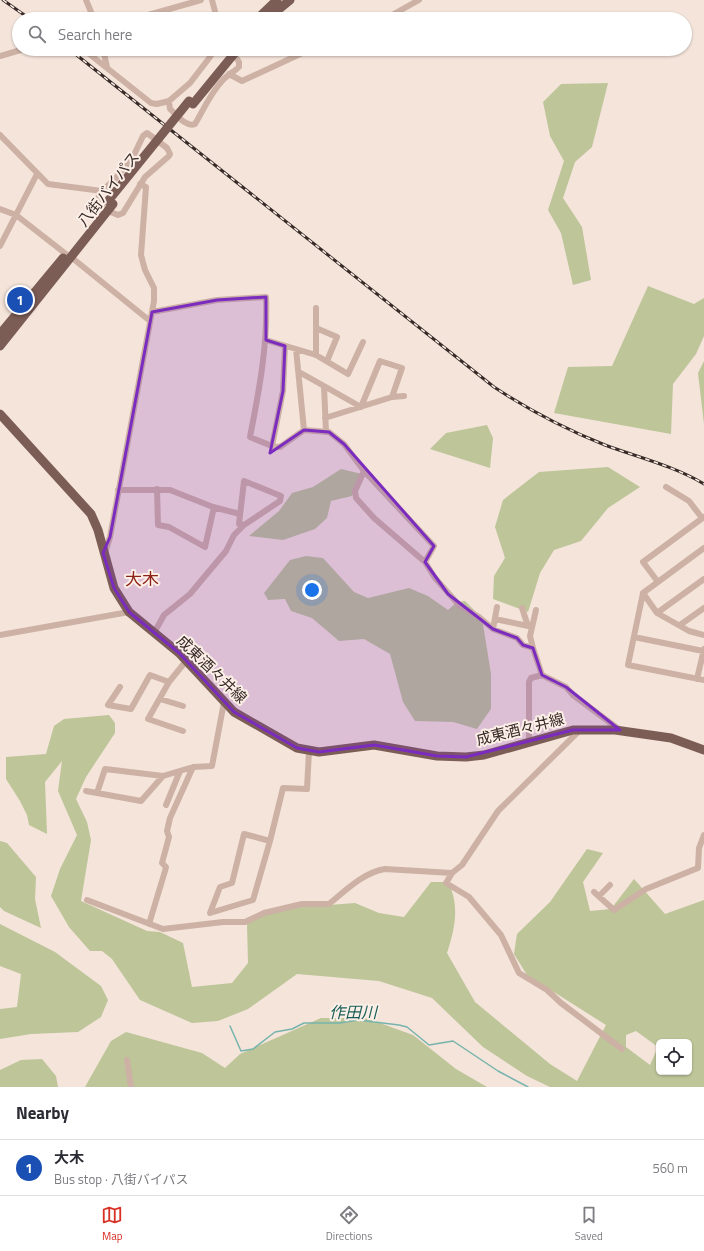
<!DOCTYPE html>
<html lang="en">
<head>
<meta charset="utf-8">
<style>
	body { margin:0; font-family:"Titillium Web","Noto Sans JP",sans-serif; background:#f2f2f3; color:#2b2b33 }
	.controls { position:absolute; right:12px; bottom:12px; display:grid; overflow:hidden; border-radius:6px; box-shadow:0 1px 3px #0004 }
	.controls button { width:36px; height:36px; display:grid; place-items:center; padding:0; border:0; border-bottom:1px solid #e1e1e2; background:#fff; color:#2b2b33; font:20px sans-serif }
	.you { position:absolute; left:312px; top:590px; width:14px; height:14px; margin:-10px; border:3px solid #fff; border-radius:50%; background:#1a73e8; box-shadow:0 0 0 6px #1a73e833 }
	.badge { display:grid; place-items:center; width:26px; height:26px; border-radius:50%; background:#d93025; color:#fff; font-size:13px; font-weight:700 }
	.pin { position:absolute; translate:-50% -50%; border:2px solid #fff; box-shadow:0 1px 4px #0006 }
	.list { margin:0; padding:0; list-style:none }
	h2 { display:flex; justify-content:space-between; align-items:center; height:52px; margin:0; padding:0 16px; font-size:17px }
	h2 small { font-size:13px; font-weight:400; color:#7c7c81 }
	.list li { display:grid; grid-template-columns:26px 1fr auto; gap:12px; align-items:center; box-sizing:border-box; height:56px; padding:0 16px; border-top:1px solid #e1e1e2 }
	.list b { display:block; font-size:15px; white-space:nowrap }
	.list p { margin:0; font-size:13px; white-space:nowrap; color:#7c7c81 }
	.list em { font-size:13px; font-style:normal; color:#7c7c81 }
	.icon { flex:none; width:22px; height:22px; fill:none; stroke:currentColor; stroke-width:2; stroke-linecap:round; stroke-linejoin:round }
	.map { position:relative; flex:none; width:704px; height:1087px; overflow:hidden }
	.search { position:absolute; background:#fff; box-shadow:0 1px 3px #0004; left:12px; right:12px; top:12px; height:44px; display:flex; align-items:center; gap:10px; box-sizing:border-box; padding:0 14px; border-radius:22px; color:#7c7c81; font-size:15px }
	.sheet { height:108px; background:#fff }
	nav { display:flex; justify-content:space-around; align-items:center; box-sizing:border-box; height:56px; border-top:1px solid #e1e1e2; background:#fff; font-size:11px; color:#7c7c81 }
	nav a { display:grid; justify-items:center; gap:2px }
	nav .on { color:#d93025 }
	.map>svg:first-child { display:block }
</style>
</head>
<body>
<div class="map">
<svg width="704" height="1087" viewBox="0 0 704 1087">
	<rect width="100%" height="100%" fill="#f4e4da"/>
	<path fill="#bdc599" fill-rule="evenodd" d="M 608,83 L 592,147 L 575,162 L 563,198 L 582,227 L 591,280 L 573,285 L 561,233 L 548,210 L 564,161 L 550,136 L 543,102 L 561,84 Z
		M 648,286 L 694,304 L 704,298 L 704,336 L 696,354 L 673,384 L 671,434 L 554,413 L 568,367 L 612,366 Z
		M 704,361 L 704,424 L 698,373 Z
		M 487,425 L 493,438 L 490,468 L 430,449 L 446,433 Z
		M 608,467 L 640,487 L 608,508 L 581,541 L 554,550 L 540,573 L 528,612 L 493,599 L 494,576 L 505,558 L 495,527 L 503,500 L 539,472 Z
		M 341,469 L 362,474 L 352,496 L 331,501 L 327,518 L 315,529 L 283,540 L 249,536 L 279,511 L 292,493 L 313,487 Z
		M 306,556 L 323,558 L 354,592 L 368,598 L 409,588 L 428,596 L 448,610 L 457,602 L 465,601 L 482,618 L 491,674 L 491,709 L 477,729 L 453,722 L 415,721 L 403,702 L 390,654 L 364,639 L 339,641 L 312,618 L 291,611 L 285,599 L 268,600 L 264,593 L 290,560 Z
		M 109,715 L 115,723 L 115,733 L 86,777 L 76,799 L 87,822 L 91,840 L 81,901 L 147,931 L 160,932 L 183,943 L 192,987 L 232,983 L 248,963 L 247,923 L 265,910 L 355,903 L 379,913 L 404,917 L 431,882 L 448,882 C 460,905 455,929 447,953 L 475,1002 L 550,1064 L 577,1081 L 606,1025 L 527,975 L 514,954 L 517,934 L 550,902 L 587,849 L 603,853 L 583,882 L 590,911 L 611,909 L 634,879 L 665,914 L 704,900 L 704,1087 L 550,1087 L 527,1076 L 483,1047 L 432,998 L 379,981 L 297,974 L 248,1009 L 218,1021 L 192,1023 L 140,1000 L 112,959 L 102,951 L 90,951 L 69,927 L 51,896 L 60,869 L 77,835 L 58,791 L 62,761 L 45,782 L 47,834 L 29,825 L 27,815 L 20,801 L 6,779 L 6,757 L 46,754 L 54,726 L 64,719 ZM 636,1031 L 658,1047 L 650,1065 L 626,1047 L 626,1035 ZM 659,1042 L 689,1042 L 689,1072 L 659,1072 Z
		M 0,841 L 7,843 L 36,877 L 35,899 L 41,928 L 4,911 L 0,907 Z
		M 0,924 L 55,952 L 101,986 L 108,1000 L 101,1017 L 78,1032 L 31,1034 L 0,1039 L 0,1009 L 17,1007 L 21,974 L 0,966 Z
		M 321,1018 L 366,1018 L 413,1035 L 456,1069 L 487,1087 L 85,1087 L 111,1041 L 126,1032 L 202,1053 L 225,1068 L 240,1054 Z
		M 42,1059 L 56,1076 L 58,1087 L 0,1087 L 0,1070 L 21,1060 Z"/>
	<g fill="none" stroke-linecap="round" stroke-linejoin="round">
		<path stroke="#76b4ad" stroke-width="1.5" d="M 230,1026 L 241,1051 L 253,1049 L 275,1032 L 292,1029 L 304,1023 L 340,1023 L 358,1020 L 399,1025 L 407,1027 L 429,1045 L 453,1041 L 498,1071 L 528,1087"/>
		<path stroke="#cdb1a5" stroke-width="6" d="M 86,0 L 94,19
			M 212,0 L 217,19
			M 134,19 L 201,0
			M 385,19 L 419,0
			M 83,49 L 151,103 L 157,104 L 169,101
			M 103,49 L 107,67
			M 214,49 L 210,57 L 190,83 L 169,101 L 170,109 C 176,114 186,128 195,124 C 204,109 210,94 222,81 C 227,75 234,72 239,67 L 239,62 L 234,54
			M 228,49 L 230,51
			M 0,56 L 24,49
			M 229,74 L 242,81 L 311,49
			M 0,135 L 48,184 L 102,191
			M 103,207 L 98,199 L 100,193 L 115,179 L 133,157 L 143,136 L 147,133 L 167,148 L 170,154 L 169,156 L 145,177 L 123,213 L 118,215 L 108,211
			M 0,209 L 16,215 L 66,254
			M 0,246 L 37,174
			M 71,257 L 150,321
			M 316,308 L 316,355
			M 152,312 L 217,300 L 266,297 C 268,345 259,391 250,437 L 272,446 L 283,391 L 285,346
			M 316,328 L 337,337 L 327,361
			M 266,340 L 316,355 L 348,374 L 363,342
			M 296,349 L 304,430 L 329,432 L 344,444 L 364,471 L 434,546 L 425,562
			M 299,372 L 324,386 L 326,432
			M 324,386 L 361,407 L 380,361 L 402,368 L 392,397
			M 325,418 L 392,397 L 404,396
			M 272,446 L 280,447 L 304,430
			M 364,471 L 355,491 L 356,498 L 374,518 L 425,562 L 435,578 L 459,605 L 479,617 L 493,629 L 517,638 L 523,645 L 533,648 L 542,675 L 566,687 L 573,695 L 620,730
			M 244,481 L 281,496 L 280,501 L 244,525 L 239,524 Z
			M 666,487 L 689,501 L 702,518
			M 157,489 L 158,525 L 169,527 L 205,547 L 214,507
			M 118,490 L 170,490 L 213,507 L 240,514
			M 704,548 L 643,593 L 628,665 L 704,680
			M 105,553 L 110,537 L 154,301 L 154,288 L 145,270 L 141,255 L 146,187 L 140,184
			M 658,582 L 643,562 L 704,517
			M 643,593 L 657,613 L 689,631 L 704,635
			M 657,613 L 704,579
			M 495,619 L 528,626 L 522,608
			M 680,625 L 704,608
			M 493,629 L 497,607
			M 154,633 L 164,615 L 190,594 L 226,551 L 234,535 L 244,525
			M 0,635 L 129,612
			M 634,637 L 703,651
			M 533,648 L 530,636 L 536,610
			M 697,679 L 704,649
			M 120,687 L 108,705 L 131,709 L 150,675 L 169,682
			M 160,699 L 183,706
			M 580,730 L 498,811 L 462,865 L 452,873 L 446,883 L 469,897 L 501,935 L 519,973 L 547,990 L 561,1003 L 622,1049
			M 183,731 L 148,719 L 169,682 L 186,661
			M 529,743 L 529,682 L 531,678 L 542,675
			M 86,791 L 141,801 L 163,776 L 193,767 L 212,766 L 224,702
			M 97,793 L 105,769 L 163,776
			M 166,805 L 180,771
			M 244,834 L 270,841 L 253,900 L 210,913 L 220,887 L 232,883 Z
			M 270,841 L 283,788 L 307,789 L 309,751
			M 594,892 L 614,910 L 646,889 L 698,868 L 699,848 L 704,835
			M 599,896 L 610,885
			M 87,900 L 163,929 L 223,922 L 245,922 L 264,913 L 302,904 L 329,904 C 345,891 364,872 385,869 L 452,873
			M 149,924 L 165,871 L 166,867 L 162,863 L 169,837 L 167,831 L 170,818 L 193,767
			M 127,1060 L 131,1087"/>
		<path stroke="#7c5d56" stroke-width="9" d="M 257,19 L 277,0
			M 267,19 L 290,0
			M 193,104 L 238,49
			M 0,334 L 63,258
			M 0,346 L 113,204
			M 0,414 L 91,514 L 98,530 L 114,588 L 129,612 L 179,653 L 234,712 L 297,748 L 319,752 L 374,745 L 437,756 L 466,757 L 484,755 L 573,730 L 615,730 L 671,738 L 704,750"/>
		<defs>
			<path id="rail" d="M 3,0 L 30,19
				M 69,49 L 494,387 C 529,410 565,429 605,445 C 637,457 674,466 704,484"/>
		</defs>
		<use href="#rail" stroke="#382a27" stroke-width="3"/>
		<use href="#rail" stroke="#fbefe7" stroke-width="1.5" stroke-dasharray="4.5" stroke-linecap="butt"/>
		<path stroke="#7c5d56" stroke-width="9" d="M 108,201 L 189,101"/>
	</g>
	<path fill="#7b2cbf" fill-opacity="0.2" stroke="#7b2cbf" stroke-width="3" stroke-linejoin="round" d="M 266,297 L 266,340 L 285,346 L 283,391 L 270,453 L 304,430 L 329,432 L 344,444 L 434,546 L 425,562 L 448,594 L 493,629 L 517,638 L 523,645 L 533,648 L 542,675 L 566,687 L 620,730 L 573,730 L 466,757 L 437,756 L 374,745 L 319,752 L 297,748 L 234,712 L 179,653 L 129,612 L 114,588 L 103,553 L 110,537 L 152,312 L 217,300 Z"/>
	<g text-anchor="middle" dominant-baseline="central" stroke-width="4" stroke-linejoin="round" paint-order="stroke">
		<g font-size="15" fill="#382a27" stroke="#fbefe7">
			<text transform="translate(108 189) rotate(-52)">八街バイパス</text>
			<text transform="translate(212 669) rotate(44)">成東酒々井線</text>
			<text transform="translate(520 729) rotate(-14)">成東酒々井線</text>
		</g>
		<g font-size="16" font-style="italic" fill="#185e57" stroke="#fbefe7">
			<text x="353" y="1012">作田川</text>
		</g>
		<g font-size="17" fill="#8f2218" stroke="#fbefe7">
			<text x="142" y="579">大木</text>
		</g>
	</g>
</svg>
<div class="controls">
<button><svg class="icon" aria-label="locate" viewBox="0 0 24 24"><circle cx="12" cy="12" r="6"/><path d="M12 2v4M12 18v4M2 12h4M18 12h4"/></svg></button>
</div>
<div class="you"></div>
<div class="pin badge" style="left:20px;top:300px;background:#1a4fb4">1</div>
<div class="search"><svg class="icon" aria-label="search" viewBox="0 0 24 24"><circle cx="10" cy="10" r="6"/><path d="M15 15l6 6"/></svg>Search here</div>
</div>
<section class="sheet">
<h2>Nearby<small></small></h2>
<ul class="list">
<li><span class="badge" style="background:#1a4fb4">1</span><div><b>大木</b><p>Bus stop · 八街バイパス</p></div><em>560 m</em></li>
</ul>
</section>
<nav>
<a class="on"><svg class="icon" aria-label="map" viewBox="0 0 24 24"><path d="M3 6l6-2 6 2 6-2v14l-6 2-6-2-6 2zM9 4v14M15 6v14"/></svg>Map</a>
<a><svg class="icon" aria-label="directions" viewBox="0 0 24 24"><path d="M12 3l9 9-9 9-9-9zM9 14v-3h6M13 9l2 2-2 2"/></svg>Directions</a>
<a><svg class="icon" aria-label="saved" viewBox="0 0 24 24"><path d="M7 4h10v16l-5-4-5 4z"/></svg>Saved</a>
</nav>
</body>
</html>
